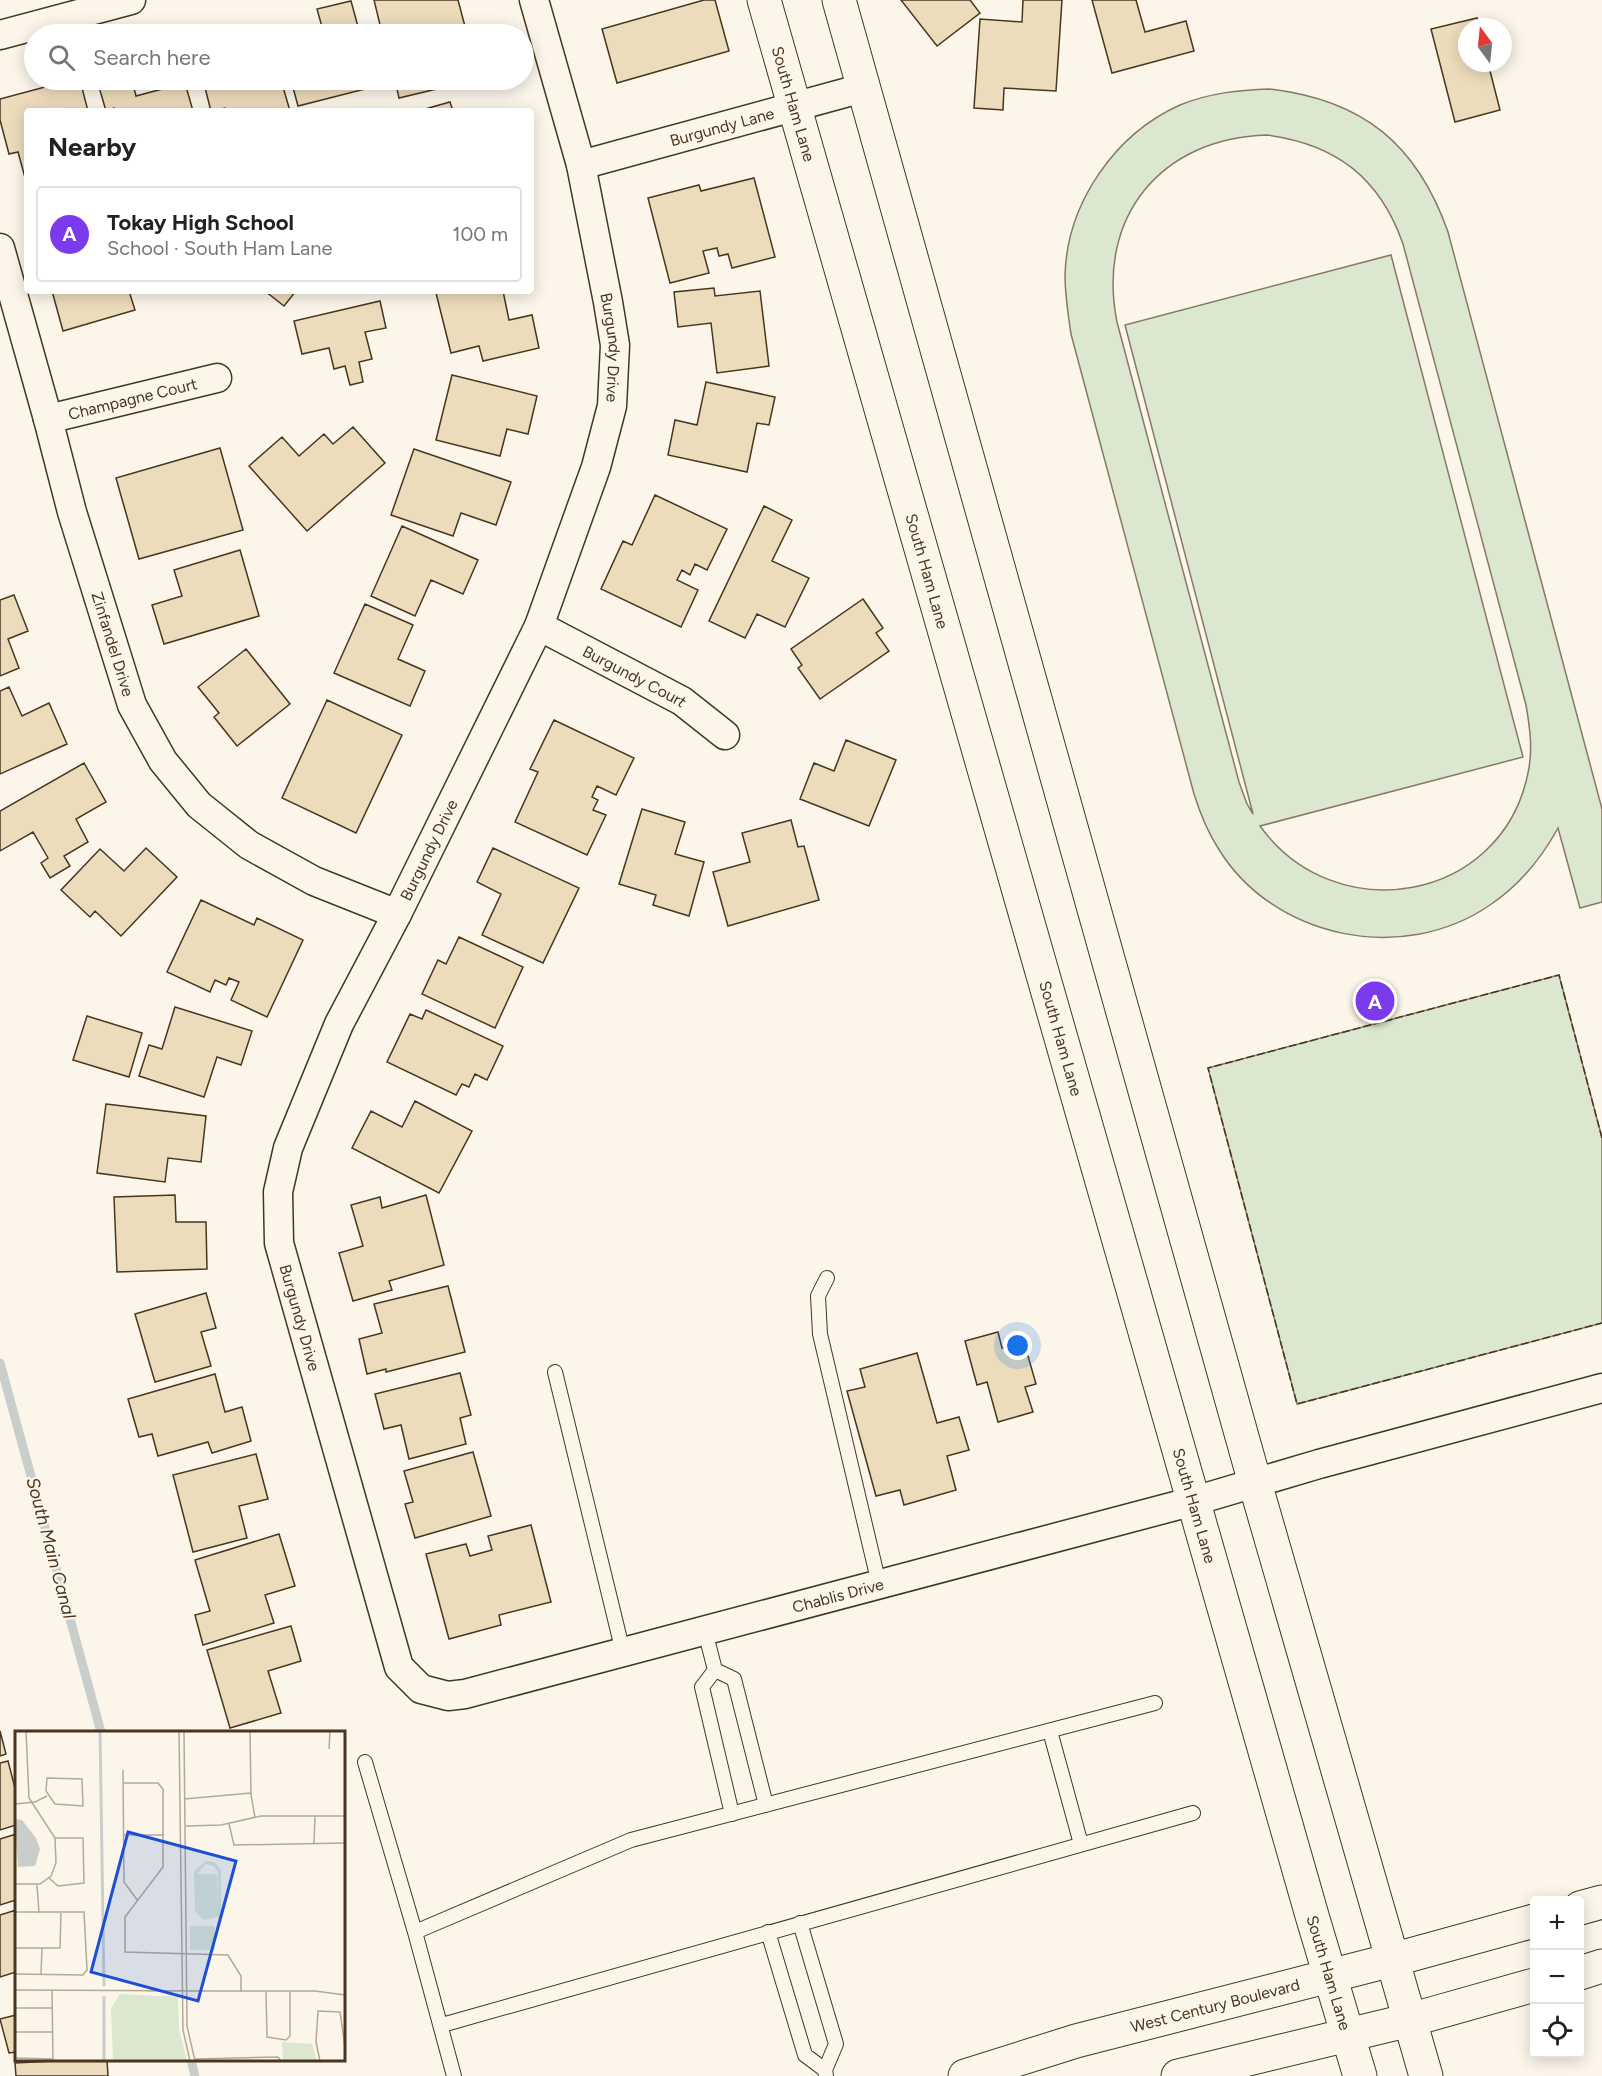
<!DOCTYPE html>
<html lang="en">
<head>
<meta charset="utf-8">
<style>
	body { margin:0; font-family:Figtree,sans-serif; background:#f2f2f2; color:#222 }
	.controls { position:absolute; right:18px; bottom:18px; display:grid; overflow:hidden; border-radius:6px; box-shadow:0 3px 15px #0003 }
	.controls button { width:54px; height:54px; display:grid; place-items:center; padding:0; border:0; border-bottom:2px solid #e0e0e0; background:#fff; color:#222; font:30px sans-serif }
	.compass { position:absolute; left:1458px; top:18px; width:54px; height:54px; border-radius:50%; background:#fff; box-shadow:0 3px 15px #0003; rotate:345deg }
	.you { position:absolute; left:1018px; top:1346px; width:21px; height:21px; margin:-15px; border:4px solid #fff; border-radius:50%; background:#1a73e8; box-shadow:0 0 0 9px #1a73e833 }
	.badge { display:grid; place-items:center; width:39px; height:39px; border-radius:50%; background:#7c3aed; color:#fff; font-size:20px; font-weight:700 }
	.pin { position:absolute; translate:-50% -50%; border:3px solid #fff; box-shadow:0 2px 6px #0006 }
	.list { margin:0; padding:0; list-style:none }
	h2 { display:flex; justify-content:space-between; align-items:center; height:78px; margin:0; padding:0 24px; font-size:26px }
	h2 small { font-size:20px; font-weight:400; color:#767676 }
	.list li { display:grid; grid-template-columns:39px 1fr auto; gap:18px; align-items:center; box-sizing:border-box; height:96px; margin:0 12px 12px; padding:0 12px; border:2px solid #e0e0e0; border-radius:6px }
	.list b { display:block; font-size:22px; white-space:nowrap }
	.list p { margin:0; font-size:20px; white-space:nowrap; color:#767676 }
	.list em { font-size:20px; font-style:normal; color:#767676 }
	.icon { flex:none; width:33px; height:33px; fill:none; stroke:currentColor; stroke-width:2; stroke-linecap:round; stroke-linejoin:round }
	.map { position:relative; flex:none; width:1602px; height:2076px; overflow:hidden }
	.search { position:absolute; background:#fff; box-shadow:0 3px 15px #0003; left:24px; top:24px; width:510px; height:66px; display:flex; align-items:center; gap:15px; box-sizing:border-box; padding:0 21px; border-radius:33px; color:#767676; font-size:22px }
	.panel { position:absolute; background:#fff; box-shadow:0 3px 15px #0003; left:24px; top:108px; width:510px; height:186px; border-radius:6px }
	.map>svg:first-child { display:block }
</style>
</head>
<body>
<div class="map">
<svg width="1602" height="2076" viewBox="0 0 1602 2076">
	<rect width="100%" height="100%" fill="#fbf6e9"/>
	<path fill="#dce7d0" stroke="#887966" stroke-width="1.5" fill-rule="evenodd" d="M 1270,89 C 1363,100 1417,144 1448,232 L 1602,809 L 1602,902 L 1580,908 L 1558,828 C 1541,859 1520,885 1490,905 C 1403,965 1273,939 1218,848 C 1207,831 1200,813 1194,794 L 1071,334 C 1068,314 1065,295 1065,275 C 1067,203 1115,134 1180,105 C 1209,93 1239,90 1270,89 ZM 1267,135 C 1336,144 1380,178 1403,244 L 1526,705 C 1530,728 1533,750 1528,773 C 1502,902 1336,931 1260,826 L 1523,757 L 1391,255 L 1125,325 L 1253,814 L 1247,804 L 1239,782 L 1117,322 C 1096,217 1161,138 1267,135 Z
		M 1559,975 L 1602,1138 L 1602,1323 L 1297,1404 L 1208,1068 Z"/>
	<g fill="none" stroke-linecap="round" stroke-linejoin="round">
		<path stroke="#c9cecd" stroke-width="9" d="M 0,1363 L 101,1732
			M 191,2060 L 195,2076"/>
	</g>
	<path fill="#ecdcbc" stroke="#4a3520" stroke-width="1.5" d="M 374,0 L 458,0 L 467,34 L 396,34 L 395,31 L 382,33 Z
		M 704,0 L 715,0 L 729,51 L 617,83 L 602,29 Z
		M 901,0 L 970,0 L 980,13 L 937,46 Z
		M 1023,0 L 1062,0 L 1056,91 L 1004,88 L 1003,110 L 974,108 L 980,19 L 1022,22 Z
		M 1092,0 L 1136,0 L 1145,32 L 1186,21 L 1194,51 L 1112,73 Z
		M 351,1 L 360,34 L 324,34 L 317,9 Z
		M 1477,18 L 1479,27 L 1467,27 L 1467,63 L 1488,63 L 1500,110 L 1455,122 L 1431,29 Z
		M 71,80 L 80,80 L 88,111 L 27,111 L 27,185 L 18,152 L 9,154 L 0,120 L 0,99 Z
		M 97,80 L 132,80 L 136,96 L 185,83 L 193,111 L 115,111 L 114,108 L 106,111 Z
		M 203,80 L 281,80 L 290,111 L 226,111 L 225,108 L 211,111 Z
		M 291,80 L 371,80 L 373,87 L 298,106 Z
		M 395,80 L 474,80 L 399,98 Z
		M 450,102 L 453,111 L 418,111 Z
		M 754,178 L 775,257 L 732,268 L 728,254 L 719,256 L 717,248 L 703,251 L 709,273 L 670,283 L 648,198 L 699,185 L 701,191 Z
		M 714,288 L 715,296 L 760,291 L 769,366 L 717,373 L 711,323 L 678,327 L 674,292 Z
		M 52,291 L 129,291 L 135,310 L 63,331 Z
		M 265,291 L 296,291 L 284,306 Z
		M 444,291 L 503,291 L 509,320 L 532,315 L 539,348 L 483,361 L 479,346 L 451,353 L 436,293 Z
		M 380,301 L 386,328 L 365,332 L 372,359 L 359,362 L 363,382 L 350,385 L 345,366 L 334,369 L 329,348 L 302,354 L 294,321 Z
		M 452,375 L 537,396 L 528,434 L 507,429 L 500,456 L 436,440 Z
		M 706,382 L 775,397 L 769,425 L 757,423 L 747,472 L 668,455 L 675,420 L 697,425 Z
		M 353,427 L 385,463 L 307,531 L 249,466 L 282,437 L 299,456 L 324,434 L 333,444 Z
		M 220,448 L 243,530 L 139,559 L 116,478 Z
		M 414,449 L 511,482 L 496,525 L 461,513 L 453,536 L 391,515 Z
		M 655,495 L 727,529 L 707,570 L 695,564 L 690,575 L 682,570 L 677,580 L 698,590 L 681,627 L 601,589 L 623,541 L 632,545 Z
		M 764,506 L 792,520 L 772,561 L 809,578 L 785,627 L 757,614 L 745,638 L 709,621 Z
		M 402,526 L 478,560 L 463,594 L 431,580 L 415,616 L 371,596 Z
		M 240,550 L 259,616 L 164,644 L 152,605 L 182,596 L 174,570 Z
		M 14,595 L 28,631 L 8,639 L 19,668 L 0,676 L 0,600 Z
		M 863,599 L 883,628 L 876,633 L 889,651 L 820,699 L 798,668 L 802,665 L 791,649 Z
		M 365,604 L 413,625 L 398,659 L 425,671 L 410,706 L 334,673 Z
		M 246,649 L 290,704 L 237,746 L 214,717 L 219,713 L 198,687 Z
		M 9,687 L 22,716 L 49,703 L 67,744 L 0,774 L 0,691 Z
		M 327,700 L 402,735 L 356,833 L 282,798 Z
		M 554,720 L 634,758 L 616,795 L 597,786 L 592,797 L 598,800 L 593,810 L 606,815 L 587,855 L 515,822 L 538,772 L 530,769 Z
		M 846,740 L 896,760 L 869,826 L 800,799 L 814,763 L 834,771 Z
		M 84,763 L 106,802 L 76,819 L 88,842 L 64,856 L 70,866 L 50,878 L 41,863 L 48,858 L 33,832 L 0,851 L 0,811 Z
		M 642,809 L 685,822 L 675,854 L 704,862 L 689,916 L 653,905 L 656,895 L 619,884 Z
		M 791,820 L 798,847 L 804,846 L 819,900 L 728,926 L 713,872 L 750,862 L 742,833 Z
		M 146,848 L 177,877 L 121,936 L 95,911 L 90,917 L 61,890 L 100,849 L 124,871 Z
		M 493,848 L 579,888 L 543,963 L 482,935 L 501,894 L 477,882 Z
		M 201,900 L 254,925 L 257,918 L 303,940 L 267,1017 L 231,1000 L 239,982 L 229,978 L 226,985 L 215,980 L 210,992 L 167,972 Z
		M 459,937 L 523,967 L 495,1028 L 422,994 L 438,960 L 446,964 Z
		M 175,1007 L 252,1031 L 241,1065 L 217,1057 L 204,1097 L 139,1076 L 149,1045 L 162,1049 Z
		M 426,1010 L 503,1046 L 487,1080 L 475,1074 L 469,1087 L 462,1084 L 456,1095 L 387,1062 L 410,1014 L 422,1019 Z
		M 87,1016 L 142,1033 L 129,1077 L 73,1060 Z
		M 415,1101 L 472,1131 L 439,1193 L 352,1148 L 371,1111 L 402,1127 Z
		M 106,1104 L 206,1116 L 201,1162 L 168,1158 L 165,1182 L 97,1173 Z
		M 175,1195 L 176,1222 L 206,1222 L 207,1269 L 117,1272 L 114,1197 Z
		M 426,1195 L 444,1265 L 389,1281 L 392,1290 L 353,1301 L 339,1253 L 363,1246 L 351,1205 L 380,1197 L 382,1208 Z
		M 448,1286 L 465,1352 L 386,1372 L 386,1369 L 367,1374 L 359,1339 L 382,1333 L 374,1304 Z
		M 206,1293 L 216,1328 L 201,1332 L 211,1366 L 155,1382 L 135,1314 Z
		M 998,1332 L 1002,1348 L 1024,1342 L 1036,1384 L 1025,1387 L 1033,1412 L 998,1422 L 987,1382 L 977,1385 L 965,1341 Z
		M 917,1353 L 937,1423 L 959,1417 L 969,1450 L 947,1456 L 956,1490 L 904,1505 L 900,1490 L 876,1496 L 847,1391 L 865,1387 L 860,1369 Z
		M 460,1373 L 471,1415 L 460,1418 L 466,1444 L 409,1459 L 401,1425 L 384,1429 L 375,1394 Z
		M 215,1374 L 225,1412 L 242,1407 L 251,1441 L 212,1453 L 208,1442 L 158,1456 L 152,1434 L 139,1437 L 128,1399 Z
		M 473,1452 L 491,1516 L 415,1538 L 405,1504 L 413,1502 L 404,1471 Z
		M 256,1454 L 268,1499 L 239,1506 L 247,1538 L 193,1552 L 173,1475 Z
		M 531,1525 L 551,1602 L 499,1615 L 501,1625 L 449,1639 L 426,1554 L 466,1544 L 470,1556 L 492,1550 L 488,1536 Z
		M 279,1534 L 295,1586 L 265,1595 L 274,1623 L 203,1645 L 195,1615 L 210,1611 L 195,1560 Z
		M 291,1626 L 301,1661 L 268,1671 L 281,1713 L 230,1728 L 207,1650 Z
		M 0,1731 L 6,1754 L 0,1756 Z
		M 8,1761 L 16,1792 L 16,1825 L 0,1830 L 0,1763 Z
		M 16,1834 L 16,1900 L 0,1905 L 0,1839 Z
		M 16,1910 L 16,1972 L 0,1977 L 0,1915 Z
		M 16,2015 L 16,2052 L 9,2053 L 0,2019 Z
		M 73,2060 L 107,2060 L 108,2076 L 16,2076 L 15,2063 Z"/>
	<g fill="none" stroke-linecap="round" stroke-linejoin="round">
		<defs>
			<path id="service" d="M 827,1278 L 818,1296 L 820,1334 L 879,1584
				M 555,1372 L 623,1652
				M 705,1631 L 715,1670 L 734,1679 L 766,1805
				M 715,1670 L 702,1687 L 732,1814
				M 1050,1731 L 1081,1844
				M 365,1762 L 415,1932 L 454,2076
				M 800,1923 L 836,2044 L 825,2070 L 826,2076
				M 415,1932 L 631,1840 L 1155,1703
				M 768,1932 L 805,2055 L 825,2070
				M 442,2025 L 1193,1813"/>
			<g id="minor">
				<path id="s1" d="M 534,0 L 581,165 L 608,302 L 615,345 L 612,406 L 596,467 L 539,626 L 397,914 L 339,1024 L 288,1148 L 278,1192 L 279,1243 L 399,1667 L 421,1689 L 448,1696 L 465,1694 L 1194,1501 L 1319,1464 L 1602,1388"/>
				<path d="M 0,35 L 131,0"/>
				<path id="s2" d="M 581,165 L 863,88"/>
				<path id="s3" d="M 0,248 L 48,419 L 72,512 L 132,705 L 163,761 L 199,805 L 249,845 L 314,881 L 397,914"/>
				<path id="s4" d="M 48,419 L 217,378"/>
				<path id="s5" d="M 539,626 L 682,701 L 725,735"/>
			</g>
			<g id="tertiary">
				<path d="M 1580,1908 L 1602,1902"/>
				<path d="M 1580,1973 L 1602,1966"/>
				<path id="s6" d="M 965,2076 L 1076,2041 L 1392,1960 L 1534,1921"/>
				<path d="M 1178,2076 L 1410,2020 L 1534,1985"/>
			</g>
			<g id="secondary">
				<path id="s7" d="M 764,0 L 1313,1919 L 1360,2076"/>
				<path d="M 839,0 L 1255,1483 L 1426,2076"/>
			</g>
		</defs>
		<use href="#service" stroke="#4a3520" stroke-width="16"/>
		<use href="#minor" stroke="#4a3520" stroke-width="31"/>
		<use href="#tertiary" stroke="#4a3520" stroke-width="35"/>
		<use href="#secondary" stroke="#4a3520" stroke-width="35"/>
		<use href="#service" stroke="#fbf6e9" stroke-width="14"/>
		<use href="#minor" stroke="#fbf6e9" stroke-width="28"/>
		<use href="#tertiary" stroke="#fbf6e9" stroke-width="33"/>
		<use href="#secondary" stroke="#fbf6e9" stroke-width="33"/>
		<path stroke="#4a3520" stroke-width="1.5" stroke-dasharray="8 3" stroke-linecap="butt" d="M 1602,1138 L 1559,975 L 1208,1068 L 1297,1404 L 1602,1323"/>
	</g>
	<g text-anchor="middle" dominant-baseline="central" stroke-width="4.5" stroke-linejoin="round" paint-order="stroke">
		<g font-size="16" fill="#4a3520" stroke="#fbf6e9">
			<text stroke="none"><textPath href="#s7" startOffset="108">South Ham Lane</textPath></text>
			<text stroke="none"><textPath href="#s2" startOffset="146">Burgundy Lane</textPath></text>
			<text stroke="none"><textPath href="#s1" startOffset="357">Burgundy Drive</textPath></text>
			<text stroke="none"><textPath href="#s4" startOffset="87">Champagne Court</textPath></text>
			<text stroke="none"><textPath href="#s7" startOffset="594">South Ham Lane</textPath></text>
			<text stroke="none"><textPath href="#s3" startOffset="412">Zinfandel Drive</textPath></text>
			<text stroke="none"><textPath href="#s5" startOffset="108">Burgundy Court</textPath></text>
			<text transform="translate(429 850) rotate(-64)">Burgundy Drive</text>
			<text stroke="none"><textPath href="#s7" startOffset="1080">South Ham Lane</textPath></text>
			<text stroke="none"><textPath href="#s1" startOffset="1401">Burgundy Drive</textPath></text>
			<text stroke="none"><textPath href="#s7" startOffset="1566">South Ham Lane</textPath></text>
			<text stroke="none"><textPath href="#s1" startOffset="2226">Chablis Drive</textPath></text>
			<text stroke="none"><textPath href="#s7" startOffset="2052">South Ham Lane</textPath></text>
			<text stroke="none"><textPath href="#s6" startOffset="260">West Century Boulevard</textPath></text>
		</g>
		<g font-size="18" font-style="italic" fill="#4a3520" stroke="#fbf6e9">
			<text transform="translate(51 1548) rotate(75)">South Main Canal</text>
		</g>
	</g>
	<g transform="translate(15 1731)">
		<rect width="330" height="330" fill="#fbf6e9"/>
		<path d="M 190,130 L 199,131 L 206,139 L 206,191 L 203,186 L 188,189 L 180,180 L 179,141 ZM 191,133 L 199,135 L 203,141 L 202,179 L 202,143 L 182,143 ZM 175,195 L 200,195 L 200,219 L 175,219 ZM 105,263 L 163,266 L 164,299 L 172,330 L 98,330 L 96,277 ZM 267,311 L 297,313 L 302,330 L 268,330 Z" fill="#dce7d0" fill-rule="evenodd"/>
		<path d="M 0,88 L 7,89 L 21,107 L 25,118 L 20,135 L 3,136 Z" fill="#c9cecd"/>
		<path fill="none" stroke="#c9cecd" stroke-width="3" d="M 85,1 L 89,255M 89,265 L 89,330"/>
		<path fill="none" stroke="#b4a999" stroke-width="1.5" d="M 164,0 L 168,299 L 175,330M 169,0 L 172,295 L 180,330M 235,0 L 236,64 L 240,86M 314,18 L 315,0M 108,39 L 109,151 L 123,170M 32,47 L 67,48 L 68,75 L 40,73 L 31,60 ZM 108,52 L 143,52 L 148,58 L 148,136 L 110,186 L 110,221 L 213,224 L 226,245 L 226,261M 169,68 L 236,62M 0,73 L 20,71 L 32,65M 214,93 L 219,114 L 330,112M 171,95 L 206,94 L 246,85 L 330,85M 108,104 L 149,104M 299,112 L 300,85M 34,147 L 43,155 L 69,152 L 68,107 L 40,107M 0,153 L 25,153 L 36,145 L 41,132 L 40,107 L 14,67 L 11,0M 22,154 L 24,182M 0,181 L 69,181 L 72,239 L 68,244 L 0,243M 0,217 L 45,217 L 46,182M 26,243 L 27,217M 0,259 L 203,260M 37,259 L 38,330M 132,260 L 300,260 L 330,264M 251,261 L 252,306 L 271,309 L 275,305 L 275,261M 0,277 L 37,277M 0,301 L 37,301M 0,327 L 37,328M 180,328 L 263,326 L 266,330M 305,330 L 301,311 L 303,280 L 325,281 L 330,316"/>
		<path fill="#1d4ed8" fill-opacity="0.15" stroke="#1d4ed8" stroke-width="3" d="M 113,101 L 221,130 L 183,270 L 76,241 Z"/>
		<rect width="330" height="330" fill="none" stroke="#4a3520" stroke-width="3"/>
	</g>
</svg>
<div class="controls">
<button>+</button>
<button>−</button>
<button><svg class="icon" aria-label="locate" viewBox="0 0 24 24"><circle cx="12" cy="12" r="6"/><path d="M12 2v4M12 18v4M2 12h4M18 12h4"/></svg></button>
</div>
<svg class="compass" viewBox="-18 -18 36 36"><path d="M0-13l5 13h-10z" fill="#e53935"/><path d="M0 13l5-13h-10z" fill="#767676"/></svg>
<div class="you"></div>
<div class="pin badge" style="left:1375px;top:1001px">A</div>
<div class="search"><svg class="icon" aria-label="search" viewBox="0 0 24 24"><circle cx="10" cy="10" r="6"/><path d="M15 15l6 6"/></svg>Search here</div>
<section class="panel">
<h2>Nearby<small></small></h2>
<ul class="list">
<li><span class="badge">A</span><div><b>Tokay High School</b><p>School · South Ham Lane</p></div><em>100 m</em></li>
</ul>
</section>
</div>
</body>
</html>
